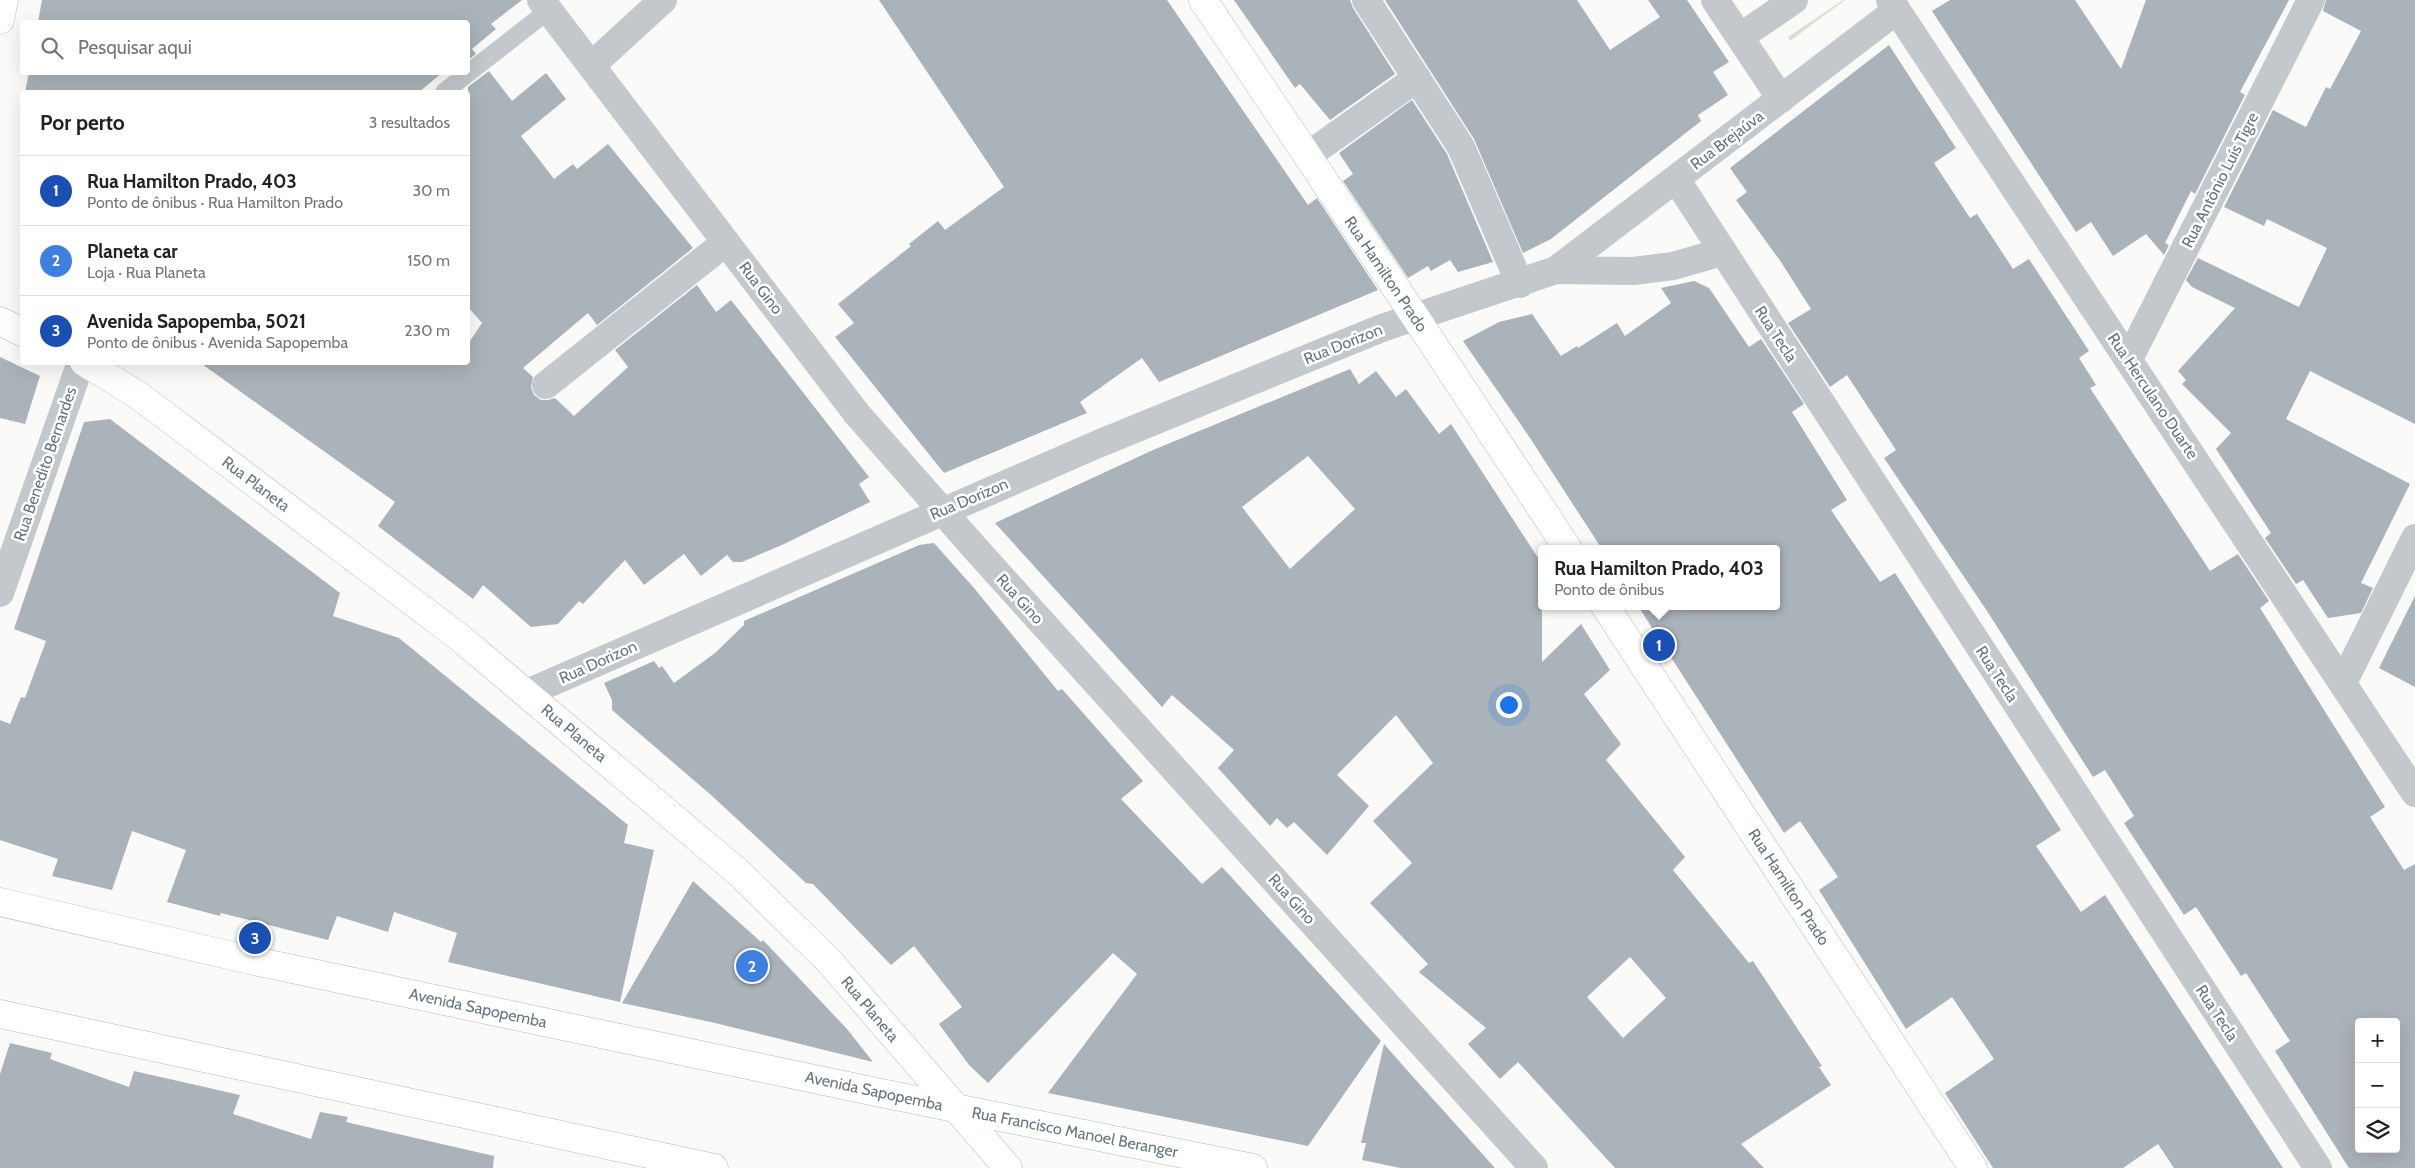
<!DOCTYPE html>
<html lang="pt">
<head>
<meta charset="utf-8">
<style>
	body { margin:0; font-family:Cabin,sans-serif; background:#f2f2f2; color:#222 }
	.controls { position:absolute; right:15px; bottom:15px; display:grid; overflow:hidden; border-radius:5px; box-shadow:0 5px 20px #0002 }
	.controls button { width:45px; height:45px; display:grid; place-items:center; padding:0; border:0; border-bottom:1px solid #e0e0e0; background:#fff; color:#222; font:25px sans-serif }
	.you { position:absolute; left:1508px; top:704px; width:18px; height:18px; margin:-12px; border:4px solid #fff; border-radius:50%; background:#1a73e8; box-shadow:0 0 0 8px #1a73e833 }
	.badge { display:grid; place-items:center; width:32px; height:32px; border-radius:50%; background:#e4572e; color:#fff; font-size:16px; font-weight:700 }
	.pin { position:absolute; translate:-50% -50%; border:2px solid #fff; box-shadow:0 1px 5px #0006 }
	.popup { position:absolute; left:1538px; top:545px; width:242px; height:65px; box-sizing:border-box; display:grid; place-content:center; border-radius:5px; background:#fff; filter:drop-shadow(0 1px 4px #0005); font-size:16px; white-space:nowrap; color:#767676 }
	.popup b { font-size:19px; color:#222 }
	.popup::after { content:''; position:absolute; left:50%; top:100%; margin-left:-10px; border:10px solid transparent; border-top-color:#fff }
	.list { margin:0; padding:0; list-style:none }
	h2 { display:flex; justify-content:space-between; align-items:center; height:65px; margin:0; padding:0 20px; font-size:21px }
	h2 small { font-size:16px; font-weight:400; color:#767676 }
	.list li { display:grid; grid-template-columns:32px 1fr auto; gap:15px; align-items:center; box-sizing:border-box; height:70px; padding:0 20px; border-top:1px solid #e0e0e0 }
	.list b { display:block; font-size:19px; white-space:nowrap }
	.list p { margin:0; font-size:16px; white-space:nowrap; color:#767676 }
	.list em { font-size:16px; font-style:normal; color:#767676 }
	.icon { flex:none; width:28px; height:28px; fill:none; stroke:currentColor; stroke-width:2; stroke-linecap:round; stroke-linejoin:round }
	.map { position:relative; flex:none; width:2415px; height:1168px; overflow:hidden }
	.search { position:absolute; background:#fff; box-shadow:0 5px 20px #0002; left:20px; top:20px; width:450px; height:55px; display:flex; align-items:center; gap:12px; box-sizing:border-box; padding:0 18px; border-radius:5px; color:#767676; font-size:19px }
	.panel { position:absolute; background:#fff; box-shadow:0 5px 20px #0002; left:20px; top:90px; width:450px; height:275px; border-radius:5px }
	.map>svg:first-child { display:block }
</style>
</head>
<body>
<div class="map">
<svg width="2415" height="1168" viewBox="0 0 2415 1168">
	<rect width="100%" height="100%" fill="#fafaf8"/>
	<path fill="#dadfd7" d="M 1843,0 L 1845,0 L 1790,41 L 1788,37 Z"/>
	<path fill="#aab3b9" fill-rule="evenodd" d="M 42,0 L 522,0 L 491,24 L 496,29 L 472,49 L 476,54 L 468,60 L 468,22 L 38,22 Z
		M 879,0 L 1167,0 L 1308,205 L 1317,198 L 1378,290 L 1159,382 L 1142,358 L 1080,402 L 1087,413 L 944,473 L 835,337 L 854,323 L 838,304 L 911,246 L 909,244 L 938,221 L 945,230 L 1004,187 Z
		M 1234,0 L 1350,0 L 1353,8 L 1395,74 L 1330,120 L 1300,84 L 1295,88 Z
		M 1385,0 L 1577,0 L 1610,50 L 1660,17 L 1648,0 L 1687,0 L 1729,62 L 1713,72 L 1728,95 L 1698,115 L 1701,121 L 1551,239 L 1523,253 L 1474,139 Z
		M 1950,0 L 2075,0 L 2121,69 L 2146,0 L 2289,0 L 2240,92 L 2245,95 L 2195,194 L 2191,191 L 2165,243 L 2169,245 L 2164,255 L 2146,234 L 2113,256 L 2091,222 L 2076,232 L 1932,11 Z
		M 2326,0 L 2415,0 L 2415,424 L 2310,371 L 2286,419 L 2410,484 L 2361,583 L 2373,588 L 2361,613 L 2328,618 L 2303,580 L 2296,584 L 2265,538 L 2271,533 L 2216,449 L 2231,433 L 2182,384 L 2186,380 L 2178,371 L 2235,308 L 2192,287 L 2186,280 L 2198,258 L 2299,307 L 2327,248 L 2267,219 L 2264,226 L 2224,207 L 2273,110 L 2306,127 L 2326,87 L 2330,89 L 2361,31 L 2323,11 Z
		M 1889,45 L 1956,148 L 1934,163 L 1970,218 L 1977,214 L 2013,269 L 2029,259 L 2089,351 L 2079,358 L 2096,385 L 2090,388 L 2210,571 L 2238,554 L 2269,601 L 2260,608 L 2385,807 L 2370,817 L 2404,870 L 2415,864 L 2415,1168 L 2349,1168 L 2275,1051 L 2290,1041 L 2246,973 L 2241,976 L 2196,907 L 2184,915 L 2124,823 L 2134,816 L 2105,770 L 2093,777 L 1987,611 L 1884,458 L 1896,450 L 1847,375 L 1830,387 L 1788,323 L 1811,309 L 1781,262 L 1736,200 L 1747,192 L 1730,168 ZM 2359,1022 L 2396,1022 L 2396,1149 L 2359,1149 Z
		M 489,71 L 512,101 L 546,73 L 566,99 L 521,136 L 554,179 L 573,164 L 577,169 L 608,144 L 693,248 L 597,325 L 588,313 L 523,368 L 533,377 L 531,387 L 534,395 L 541,400 L 548,400 L 555,398 L 574,416 L 628,367 L 615,350 L 697,285 L 716,312 L 731,300 L 869,477 L 859,484 L 870,502 L 784,544 L 742,562 L 733,562 L 727,555 L 701,576 L 684,554 L 644,585 L 625,560 L 583,604 L 579,601 L 558,624 L 531,627 L 483,585 L 473,599 L 378,526 L 395,502 L 199,362 L 468,362 L 468,344 L 482,323 L 468,307 L 468,87 Z
		M 29,72 L 443,72 L 419,92 L 25,92 Z
		M 1412,100 L 1447,154 L 1493,262 L 1458,272 L 1450,260 L 1431,271 L 1428,266 L 1408,278 L 1343,181 L 1353,174 L 1339,153 Z
		M 1694,281 L 1709,288 L 1749,347 L 1761,339 L 1804,404 L 1792,412 L 1847,500 L 1831,510 L 1880,582 L 1895,573 L 2061,830 L 2036,846 L 2081,912 L 2105,895 L 2283,1168 L 2174,1168 L 2158,1144 L 2123,1168 L 1993,1168 L 1945,1093 L 1994,1059 L 1952,997 L 1906,1029 L 1819,890 L 1838,877 L 1800,821 L 1784,833 L 1638,606 L 1776,606 L 1776,549 L 1602,549 L 1528,435 L 1463,341 L 1499,322 L 1532,314 L 1561,356 L 1577,346 L 1578,348 L 1617,323 L 1625,336 L 1671,303 L 1661,288 Z
		M 0,357 L 40,376 L 25,424 L 0,418 Z
		M 1350,369 L 1359,384 L 1376,371 L 1396,397 L 1406,389 L 1439,434 L 1451,424 L 1542,564 L 1542,662 L 1581,624 L 1610,670 L 1584,694 L 1621,744 L 1606,760 L 1685,857 L 1673,870 L 1749,963 L 1753,961 L 1822,1066 L 1819,1067 L 1831,1085 L 1741,1144 L 1764,1168 L 1615,1168 L 1518,1062 L 1500,1079 L 1468,1044 L 1486,1028 L 1419,972 L 1428,964 L 1370,903 L 1412,863 L 1373,821 L 1433,763 L 1396,715 L 1337,775 L 1369,806 L 1327,855 L 1294,822 L 1287,828 L 1277,818 L 1270,826 L 1218,768 L 1234,750 L 1172,695 L 1162,707 L 995,523 L 1153,450 ZM 1308,456 L 1355,509 L 1290,569 L 1242,507 ZM 1630,957 L 1666,998 L 1623,1038 L 1587,997 Z
		M 110,419 L 340,593 L 333,616 L 399,638 L 628,825 L 624,843 L 654,850 L 620,1002 L 448,962 L 457,933 L 394,912 L 388,932 L 337,916 L 328,940 L 221,913 L 220,916 L 167,902 L 186,850 L 132,831 L 112,890 L 52,876 L 58,859 L 0,840 L 0,720 L 10,724 L 21,697 L 25,698 L 46,641 L 14,629 L 84,422 Z
		M 934,543 L 974,588 L 1058,691 L 1062,689 L 1143,781 L 1121,799 L 1202,884 L 1222,867 L 1381,1041 L 1308,1146 L 1048,1093 L 1137,974 L 1113,953 L 988,1083 L 969,1065 L 939,1024 L 962,1007 L 914,946 L 891,965 L 813,884 L 806,883 L 711,795 L 612,710 L 612,700 L 604,683 L 654,661 L 659,668 L 662,666 L 674,683 L 715,653 L 744,625 L 744,621 L 919,545 Z
		M 2415,596 L 2415,687 L 2379,668 Z
		M 693,881 L 761,942 L 763,940 L 847,1029 L 873,1062 L 715,1023 L 622,1003 Z
		M 10,1043 L 52,1053 L 50,1059 L 129,1087 L 134,1071 L 240,1095 L 233,1114 L 311,1139 L 320,1112 L 348,1117 L 346,1122 L 494,1156 L 493,1168 L 0,1168 L 0,1074 Z
		M 1384,1044 L 1406,1069 L 1495,1168 L 1400,1168 L 1362,1160 L 1366,1143 L 1361,1143 Z"/>
	<g fill="none" stroke-linecap="round" stroke-linejoin="round">
		<defs>
			<path id="secondary" d="M 1203,0 L 1416,318 L 1568,549
				M 0,20 L 4,0
				M 0,321 L 22,332
				M 84,362 L 138,395 L 459,637 L 739,873 L 829,961 L 1008,1168
				M 1605,606 L 1973,1168
				M 0,902 L 250,960 L 876,1092 L 1253,1168
				M 0,1014 L 714,1168"/>
		</defs>
		<use href="#secondary" stroke="#b3babf" stroke-width="29"/>
		<path stroke="#c3c8cc" stroke-width="18" d="M 444,92 L 549,10"/>
		<path stroke="#c3c8cc" stroke-width="28" d="M 541,0 L 857,414 L 974,547 L 1534,1168
			M 1366,0 L 1461,147 L 1520,284
			M 1715,0 L 1781,99
			M 1890,0 L 2415,793
			M 1740,37 L 1794,0
			M 592,65 L 663,0
			M 1307,156 L 1417,78
			M 1676,179 L 2318,1168
			M 1556,270 L 1633,271 L 1673,266 L 1722,252
			M 2129,359 L 2311,0
			M 546,385 L 726,242
			M 0,593 L 81,362
			M 2343,683 L 2415,538
			M 527,693 L 1098,444 L 1382,328 L 1556,270 L 1897,10"/>
		<use href="#secondary" stroke="#fff" stroke-width="28"/>
	</g>
	<g text-anchor="middle" dominant-baseline="central" stroke-width="5" stroke-linejoin="round" paint-order="stroke">
		<g font-size="16" fill="#657683" stroke="#fff">
			<text transform="translate(1727 140) rotate(-37)">Rua Brejaúva</text>
			<text transform="translate(2220 180) rotate(-63)">Rua Antônio Luís Tigre</text>
			<text transform="translate(1386 274) rotate(56)">Rua Hamilton Prado</text>
			<text transform="translate(761 288) rotate(53)">Rua Gino</text>
			<text transform="translate(1776 334) rotate(57)">Rua Tecla</text>
			<text transform="translate(1343 344) rotate(-22)">Rua Dorizon</text>
			<text transform="translate(2153 396) rotate(56)">Rua Herculano Duarte</text>
			<text transform="translate(45 464) rotate(-71)">Rua Benedito Bernardes</text>
			<text transform="translate(256 484) rotate(37)">Rua Planeta</text>
			<text transform="translate(969 499) rotate(-23)">Rua Dorizon</text>
			<text transform="translate(1020 599) rotate(48)">Rua Gino</text>
			<text transform="translate(598 662) rotate(-24)">Rua Dorizon</text>
			<text transform="translate(1997 674) rotate(57)">Rua Tecla</text>
			<text transform="translate(574 733) rotate(40)">Rua Planeta</text>
			<text transform="translate(1789 887) rotate(57)">Rua Hamilton Prado</text>
			<text transform="translate(1292 899) rotate(48)">Rua Gino</text>
			<text transform="translate(478 1008) rotate(12)">Avenida Sapopemba</text>
			<text transform="translate(870 1009) rotate(50)">Rua Planeta</text>
			<text transform="translate(2217 1013) rotate(57)">Rua Tecla</text>
			<text transform="translate(874 1091) rotate(12)">Avenida Sapopemba</text>
			<text transform="translate(1075 1132) rotate(11)">Rua Francisco Manoel Beranger</text>
		</g>
	</g>
</svg>
<div class="controls">
<button>+</button>
<button>−</button>
<button><svg class="icon" aria-label="layers" viewBox="0 0 24 24"><path d="M12 4l9 5-9 5-9-5zM3 14l9 5 9-5"/></svg></button>
</div>
<div class="you"></div>
<div class="pin badge" style="left:1659px;top:645px;background:#1a4fb4">1</div>
<div class="popup"><b>Rua Hamilton Prado, 403</b>Ponto de ônibus</div>
<div class="pin badge" style="left:752px;top:966px;background:#3f7fe0">2</div>
<div class="pin badge" style="left:255px;top:938px;background:#1a4fb4">3</div>
<div class="search"><svg class="icon" aria-label="search" viewBox="0 0 24 24"><circle cx="10" cy="10" r="6"/><path d="M15 15l6 6"/></svg>Pesquisar aqui</div>
<section class="panel">
<h2>Por perto<small>3 resultados</small></h2>
<ul class="list">
<li><span class="badge" style="background:#1a4fb4">1</span><div><b>Rua Hamilton Prado, 403</b><p>Ponto de ônibus · Rua Hamilton Prado</p></div><em>30 m</em></li>
<li><span class="badge" style="background:#3f7fe0">2</span><div><b>Planeta car</b><p>Loja · Rua Planeta</p></div><em>150 m</em></li>
<li><span class="badge" style="background:#1a4fb4">3</span><div><b>Avenida Sapopemba, 5021</b><p>Ponto de ônibus · Avenida Sapopemba</p></div><em>230 m</em></li>
</ul>
</section>
</div>
</body>
</html>
